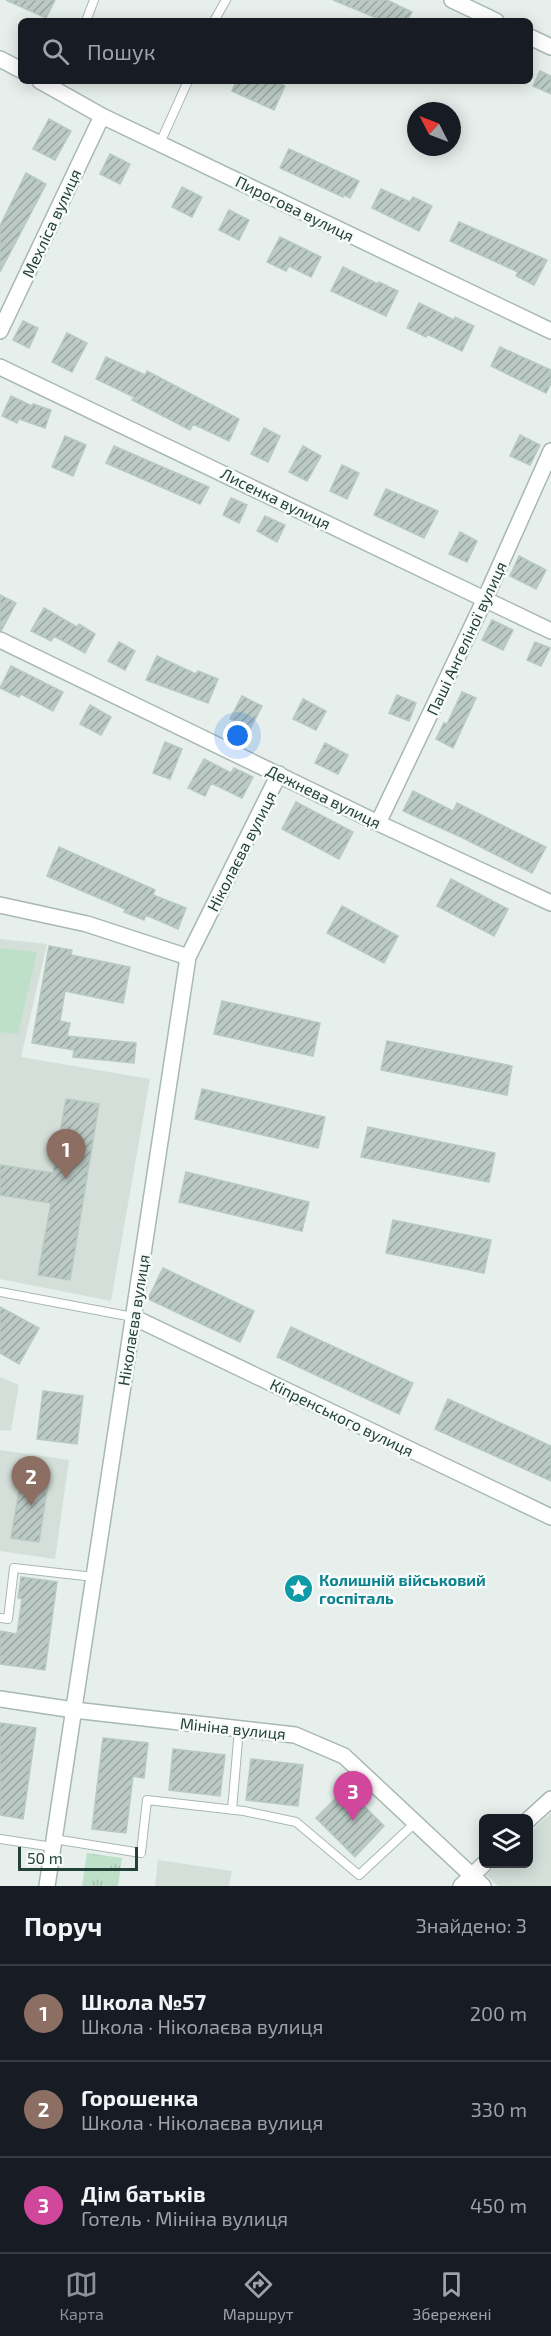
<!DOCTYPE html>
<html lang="uk">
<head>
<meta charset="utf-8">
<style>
	body { margin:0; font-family:"Exo 2",sans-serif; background:#242831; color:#f1f3f6 }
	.controls { position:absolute; right:18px; bottom:18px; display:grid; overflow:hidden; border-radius:9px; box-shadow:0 3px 15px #0003 }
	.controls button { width:54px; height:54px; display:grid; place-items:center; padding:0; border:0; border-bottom:2px solid #363941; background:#171b24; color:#f1f3f6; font:30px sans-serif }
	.compass { position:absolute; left:407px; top:102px; width:54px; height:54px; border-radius:50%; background:#171b24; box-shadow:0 3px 15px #0003; rotate:312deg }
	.scale { position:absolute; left:18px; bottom:15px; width:120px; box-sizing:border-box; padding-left:6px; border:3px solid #24423a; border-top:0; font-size:16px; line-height:21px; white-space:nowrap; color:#24423a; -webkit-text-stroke:4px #f7fbf9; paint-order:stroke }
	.you { position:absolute; left:238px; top:736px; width:21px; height:21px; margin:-15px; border:4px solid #fff; border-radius:50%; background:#1a73e8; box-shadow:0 0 0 9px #1a73e833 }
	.badge { display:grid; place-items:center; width:39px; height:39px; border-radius:50%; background:#8c9099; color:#fff; font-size:20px; font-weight:700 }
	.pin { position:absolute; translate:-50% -50px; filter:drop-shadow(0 2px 3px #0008) }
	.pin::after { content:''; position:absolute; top:32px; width:21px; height:18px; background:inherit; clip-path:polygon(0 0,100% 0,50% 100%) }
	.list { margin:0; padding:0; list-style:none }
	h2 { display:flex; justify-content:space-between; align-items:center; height:78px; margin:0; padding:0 24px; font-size:26px }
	h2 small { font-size:20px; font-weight:400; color:#9ea1a6 }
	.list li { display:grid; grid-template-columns:39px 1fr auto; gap:18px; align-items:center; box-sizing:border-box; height:96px; padding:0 24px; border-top:2px solid #363941 }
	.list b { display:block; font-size:22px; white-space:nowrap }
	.list p { margin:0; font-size:20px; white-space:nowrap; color:#9ea1a6 }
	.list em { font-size:20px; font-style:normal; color:#9ea1a6 }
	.icon { flex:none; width:33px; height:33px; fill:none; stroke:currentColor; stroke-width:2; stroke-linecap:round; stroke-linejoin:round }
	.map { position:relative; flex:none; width:551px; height:1886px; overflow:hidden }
	.search { position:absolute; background:#171b24; box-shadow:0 3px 15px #0003; left:18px; right:18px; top:18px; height:66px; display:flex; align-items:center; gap:15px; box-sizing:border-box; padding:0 21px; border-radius:9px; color:#9ea1a6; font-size:22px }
	.sheet { height:366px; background:#171b24 }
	nav { display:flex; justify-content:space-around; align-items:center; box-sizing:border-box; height:84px; border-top:2px solid #363941; background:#171b24; font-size:16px; color:#9ea1a6 }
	nav a { display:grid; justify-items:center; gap:3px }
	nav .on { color:#8c9099 }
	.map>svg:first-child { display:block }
</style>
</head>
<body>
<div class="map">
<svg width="551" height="1886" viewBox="0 0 551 1886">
	<defs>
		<pattern id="park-tufts" width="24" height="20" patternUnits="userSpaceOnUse" patternTransform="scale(1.5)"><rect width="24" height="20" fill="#bfe0c8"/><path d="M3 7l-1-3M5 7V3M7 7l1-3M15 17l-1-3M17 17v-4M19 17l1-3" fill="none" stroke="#a4c1ad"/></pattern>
		<pattern id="building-hatch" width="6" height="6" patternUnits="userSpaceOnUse" patternTransform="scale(1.5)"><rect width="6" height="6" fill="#bbcac4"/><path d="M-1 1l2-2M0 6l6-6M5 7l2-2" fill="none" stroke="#98a6a0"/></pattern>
	</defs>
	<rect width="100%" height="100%" fill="#e6efeb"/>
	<path fill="#d4dfda" d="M 0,939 L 47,944 L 21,1057 L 150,1079 L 111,1301 L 0,1279 Z
		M 0,1377 L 19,1385 L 11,1431 L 0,1430 Z
		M 0,1450 L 69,1460 L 55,1559 L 0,1551 Z
		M 551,1812 L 551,1886 L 498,1886 L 486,1875 L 498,1864 L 528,1864 L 529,1834 Z
		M 158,1860 L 232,1871 L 229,1886 L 155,1886 Z"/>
	<path fill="url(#park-tufts)" d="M 87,1853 L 122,1858 L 118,1886 L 82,1886 Z"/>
	<path fill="#bfe0c8" d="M 0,948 L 37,952 L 18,1034 L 0,1032 Z"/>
	<path fill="url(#building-hatch)" stroke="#b8c9c2" stroke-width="1.5" d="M 6,0 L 55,0 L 46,18 Z
		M 333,0 L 387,0 L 412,12 L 407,21 L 384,21 Z
		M 540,71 L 551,76 L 551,94 L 533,86 Z
		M 236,81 L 273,81 L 285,86 L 274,110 L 232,91 Z
		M 49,119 L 71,131 L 55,160 L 33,149 Z
		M 289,149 L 359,181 L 350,198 L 344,195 L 343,197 L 280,168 Z
		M 110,154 L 130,164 L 120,184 L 100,174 Z
		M 26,173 L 46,184 L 0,272 L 0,226 Z
		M 182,187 L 202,197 L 192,217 L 172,207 Z
		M 381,189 L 410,202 L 413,197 L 432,206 L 419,231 L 372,208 Z
		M 229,210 L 249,220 L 239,240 L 219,230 Z
		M 459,222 L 547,260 L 534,285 L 516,276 L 518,272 L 450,241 Z
		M 280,237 L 321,257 L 311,277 L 289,266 L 286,271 L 267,262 Z
		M 343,267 L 378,284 L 379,282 L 398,291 L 386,316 L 331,291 Z
		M 419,303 L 454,320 L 455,317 L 474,326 L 462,351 L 427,334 L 426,337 L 407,328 Z
		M 23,321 L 38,328 L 29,348 L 13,340 Z
		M 67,333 L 87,343 L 72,372 L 52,362 Z
		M 500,347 L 551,370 L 551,383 L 546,393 L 491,366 Z
		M 106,357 L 145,375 L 147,371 L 239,419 L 229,441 L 193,424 L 190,430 L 132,400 L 134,397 L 96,379 Z
		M 11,396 L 32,406 L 33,404 L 51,410 L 45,428 L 19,419 L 17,423 L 2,416 Z
		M 264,428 L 280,436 L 268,462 L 251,454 Z
		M 520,435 L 540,445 L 530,465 L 510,456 Z
		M 65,436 L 86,445 L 73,476 L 52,467 Z
		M 114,446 L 209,487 L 200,504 L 106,463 Z
		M 303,446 L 321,456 L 307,481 L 289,472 Z
		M 342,465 L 359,473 L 347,499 L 330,491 Z
		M 386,489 L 438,511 L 424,538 L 374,515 Z
		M 231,498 L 247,505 L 239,523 L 223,515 Z
		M 265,516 L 285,525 L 277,542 L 257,531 Z
		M 460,532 L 477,541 L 467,562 L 449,554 Z
		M 519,556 L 546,570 L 536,589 L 510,576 Z
		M 0,595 L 16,603 L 1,631 L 0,630 Z
		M 44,608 L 77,627 L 79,624 L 95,634 L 85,653 L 54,636 L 51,641 L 31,631 Z
		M 492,620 L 513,630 L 503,650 L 482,640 Z
		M 119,642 L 135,651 L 125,670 L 108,661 Z
		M 535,642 L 550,648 L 541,666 L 527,660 Z
		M 157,656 L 196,674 L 198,671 L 218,679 L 208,703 L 146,680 Z
		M 11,666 L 63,692 L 53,711 L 21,694 L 19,697 L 0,688 Z
		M 462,692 L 476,698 L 453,748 L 436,739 L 444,723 L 447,724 Z
		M 397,695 L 416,703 L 409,721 L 389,713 Z
		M 242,696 L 262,706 L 250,729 L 230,719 Z
		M 303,699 L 326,711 L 316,730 L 293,719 Z
		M 90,705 L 111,717 L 101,735 L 80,724 Z
		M 165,742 L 182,749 L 170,779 L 153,773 Z
		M 325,743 L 348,755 L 338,774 L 315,763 Z
		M 204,759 L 231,773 L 234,768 L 253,777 L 242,798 L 211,783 L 205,796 L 188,788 Z
		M 413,791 L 453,811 L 457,803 L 546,847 L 532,873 L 463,838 L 403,811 Z
		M 296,802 L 353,832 L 339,859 L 282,829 Z
		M 59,847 L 155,890 L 153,895 L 186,908 L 178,929 L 146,915 L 144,920 L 124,912 L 125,909 L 47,876 Z
		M 451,879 L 508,909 L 494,936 L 437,906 Z
		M 342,906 L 398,936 L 384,963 L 327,933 Z
		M 49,946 L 72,950 L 71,955 L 130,967 L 123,1003 L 65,991 L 60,1021 L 70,1023 L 67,1036 L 136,1043 L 134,1063 L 73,1057 L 74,1050 L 32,1043 Z
		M 222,1001 L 320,1023 L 313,1056 L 214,1034 Z
		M 387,1041 L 512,1066 L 507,1095 L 381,1070 Z
		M 202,1089 L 325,1117 L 318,1148 L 195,1119 Z
		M 66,1099 L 99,1104 L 70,1280 L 38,1275 L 51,1203 L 0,1195 L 0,1165 L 53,1173 Z
		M 368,1127 L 495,1153 L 489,1182 L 361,1157 Z
		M 186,1172 L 309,1202 L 302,1231 L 179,1202 Z
		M 393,1220 L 491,1240 L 484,1273 L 386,1253 Z
		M 163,1268 L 254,1311 L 240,1342 L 148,1299 Z
		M 0,1307 L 39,1328 L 19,1364 L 0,1353 Z
		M 291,1327 L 413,1383 L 399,1414 L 277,1357 Z
		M 43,1391 L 83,1396 L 77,1444 L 37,1439 Z
		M 448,1399 L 551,1446 L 551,1481 L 435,1429 Z
		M 23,1467 L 50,1471 L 39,1542 L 11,1538 Z
		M 21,1577 L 57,1582 L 45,1670 L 0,1664 L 0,1631 L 17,1634 L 22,1599 L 18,1598 Z
		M 0,1723 L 36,1728 L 23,1819 L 0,1815 Z
		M 103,1738 L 148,1743 L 144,1778 L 133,1776 L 126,1833 L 92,1829 Z
		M 173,1749 L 225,1755 L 220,1796 L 169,1790 Z
		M 251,1759 L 303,1765 L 298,1806 L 246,1800 Z
		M 346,1788 L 384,1826 L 355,1857 L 316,1818 Z"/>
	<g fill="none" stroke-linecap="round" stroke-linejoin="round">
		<defs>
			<path id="service" d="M 86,21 L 94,0
				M 214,21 L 226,0
				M 160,143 L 188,81
				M 0,1292 L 133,1317
				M 0,1618 L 8,1619 L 14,1568 L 94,1577
				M 232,1810 L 239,1729
				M 0,1839 L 53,1847
				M 54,1839 L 141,1853 L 147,1800 L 244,1811 L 296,1822 L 359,1875 L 415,1823"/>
			<path id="minor" d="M 452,0 L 496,21
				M 530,37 L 551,47
				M 0,59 L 21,70
				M 40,81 L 102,116 L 551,331
				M 0,331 L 102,116
				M 0,367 L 551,631
				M 0,640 L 378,823 L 551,903
				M 378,823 L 485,599 L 551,451
				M 0,905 L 87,924 L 188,957
				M 133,1317 L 551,1517
				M 0,1699 L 74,1710 L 295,1735 L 344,1756 L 483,1886
				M 528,1820 L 551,1799
				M 47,1886 L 188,957 L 279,774
				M 461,1886 L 484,1864"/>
		</defs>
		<use href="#service" stroke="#a8b8b2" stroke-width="10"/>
		<use href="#minor" stroke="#a8b8b2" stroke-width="18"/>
		<use href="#service" stroke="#fff" stroke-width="8"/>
		<use href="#minor" stroke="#fff" stroke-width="15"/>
	</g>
	<defs>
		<symbol id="sight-disc" viewBox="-11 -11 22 22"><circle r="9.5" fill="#0f9aa8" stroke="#f7fbf9"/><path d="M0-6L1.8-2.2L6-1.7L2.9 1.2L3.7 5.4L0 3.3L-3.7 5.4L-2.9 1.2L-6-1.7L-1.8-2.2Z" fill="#fff"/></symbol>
	</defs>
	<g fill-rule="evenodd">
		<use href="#sight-disc" x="282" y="1572" width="33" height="33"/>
	</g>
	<g text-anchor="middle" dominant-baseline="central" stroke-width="5" stroke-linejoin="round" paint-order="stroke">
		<g font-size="16" fill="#24423a" stroke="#f7fbf9">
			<text transform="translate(295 208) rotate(26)">Пирогова вулиця</text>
			<text transform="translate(51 223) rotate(-65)">Мехліса вулиця</text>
			<text transform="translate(276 498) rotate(26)">Лисенка вулиця</text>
			<text transform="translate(466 638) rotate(-65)">Паші Ангеліної вулиця</text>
			<text transform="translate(324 796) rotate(26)">Дежнева вулиця</text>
			<text transform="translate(241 851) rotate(-63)">Ніколаєва вулиця</text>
			<text transform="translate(133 1320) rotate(-81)">Ніколаєва вулиця</text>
			<text transform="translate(342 1417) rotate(26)">Кіпренського вулиця</text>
			<text transform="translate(233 1728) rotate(6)">Мініна вулиця</text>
		</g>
		<g font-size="16" font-weight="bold" fill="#0d838f" stroke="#f7fbf9" text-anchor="start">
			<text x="319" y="1579">Колишній військовий<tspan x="319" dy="18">госпіталь</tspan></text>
		</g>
	</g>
</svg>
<div class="controls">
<button><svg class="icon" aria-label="layers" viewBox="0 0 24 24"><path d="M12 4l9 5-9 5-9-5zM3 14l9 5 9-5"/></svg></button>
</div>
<svg class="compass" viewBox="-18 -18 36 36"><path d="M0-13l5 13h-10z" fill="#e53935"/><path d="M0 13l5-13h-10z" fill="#9ea1a6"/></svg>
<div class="scale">50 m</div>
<div class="you"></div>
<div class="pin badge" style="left:66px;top:1179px;background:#8d6e63">1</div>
<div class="pin badge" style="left:31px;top:1506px;background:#8d6e63">2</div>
<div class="pin badge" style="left:353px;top:1821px;background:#d1479c">3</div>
<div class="search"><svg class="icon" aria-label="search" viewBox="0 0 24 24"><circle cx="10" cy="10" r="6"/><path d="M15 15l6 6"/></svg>Пошук</div>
</div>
<section class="sheet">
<h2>Поруч<small>Знайдено: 3</small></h2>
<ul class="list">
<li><span class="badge" style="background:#8d6e63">1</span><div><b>Школа №57</b><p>Школа · Ніколаєва вулиця</p></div><em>200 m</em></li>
<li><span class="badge" style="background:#8d6e63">2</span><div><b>Горошенка</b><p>Школа · Ніколаєва вулиця</p></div><em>330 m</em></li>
<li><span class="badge" style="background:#d1479c">3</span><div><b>Дім батьків</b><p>Готель · Мініна вулиця</p></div><em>450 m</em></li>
</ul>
</section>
<nav>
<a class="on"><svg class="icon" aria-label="map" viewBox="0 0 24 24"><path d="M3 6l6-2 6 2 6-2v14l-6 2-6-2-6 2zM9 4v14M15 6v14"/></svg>Карта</a>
<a><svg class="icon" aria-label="directions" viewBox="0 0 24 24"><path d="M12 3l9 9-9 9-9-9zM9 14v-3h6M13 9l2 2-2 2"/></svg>Маршрут</a>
<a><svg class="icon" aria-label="saved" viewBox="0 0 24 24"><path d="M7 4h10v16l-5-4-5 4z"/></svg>Збережені</a>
</nav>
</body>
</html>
